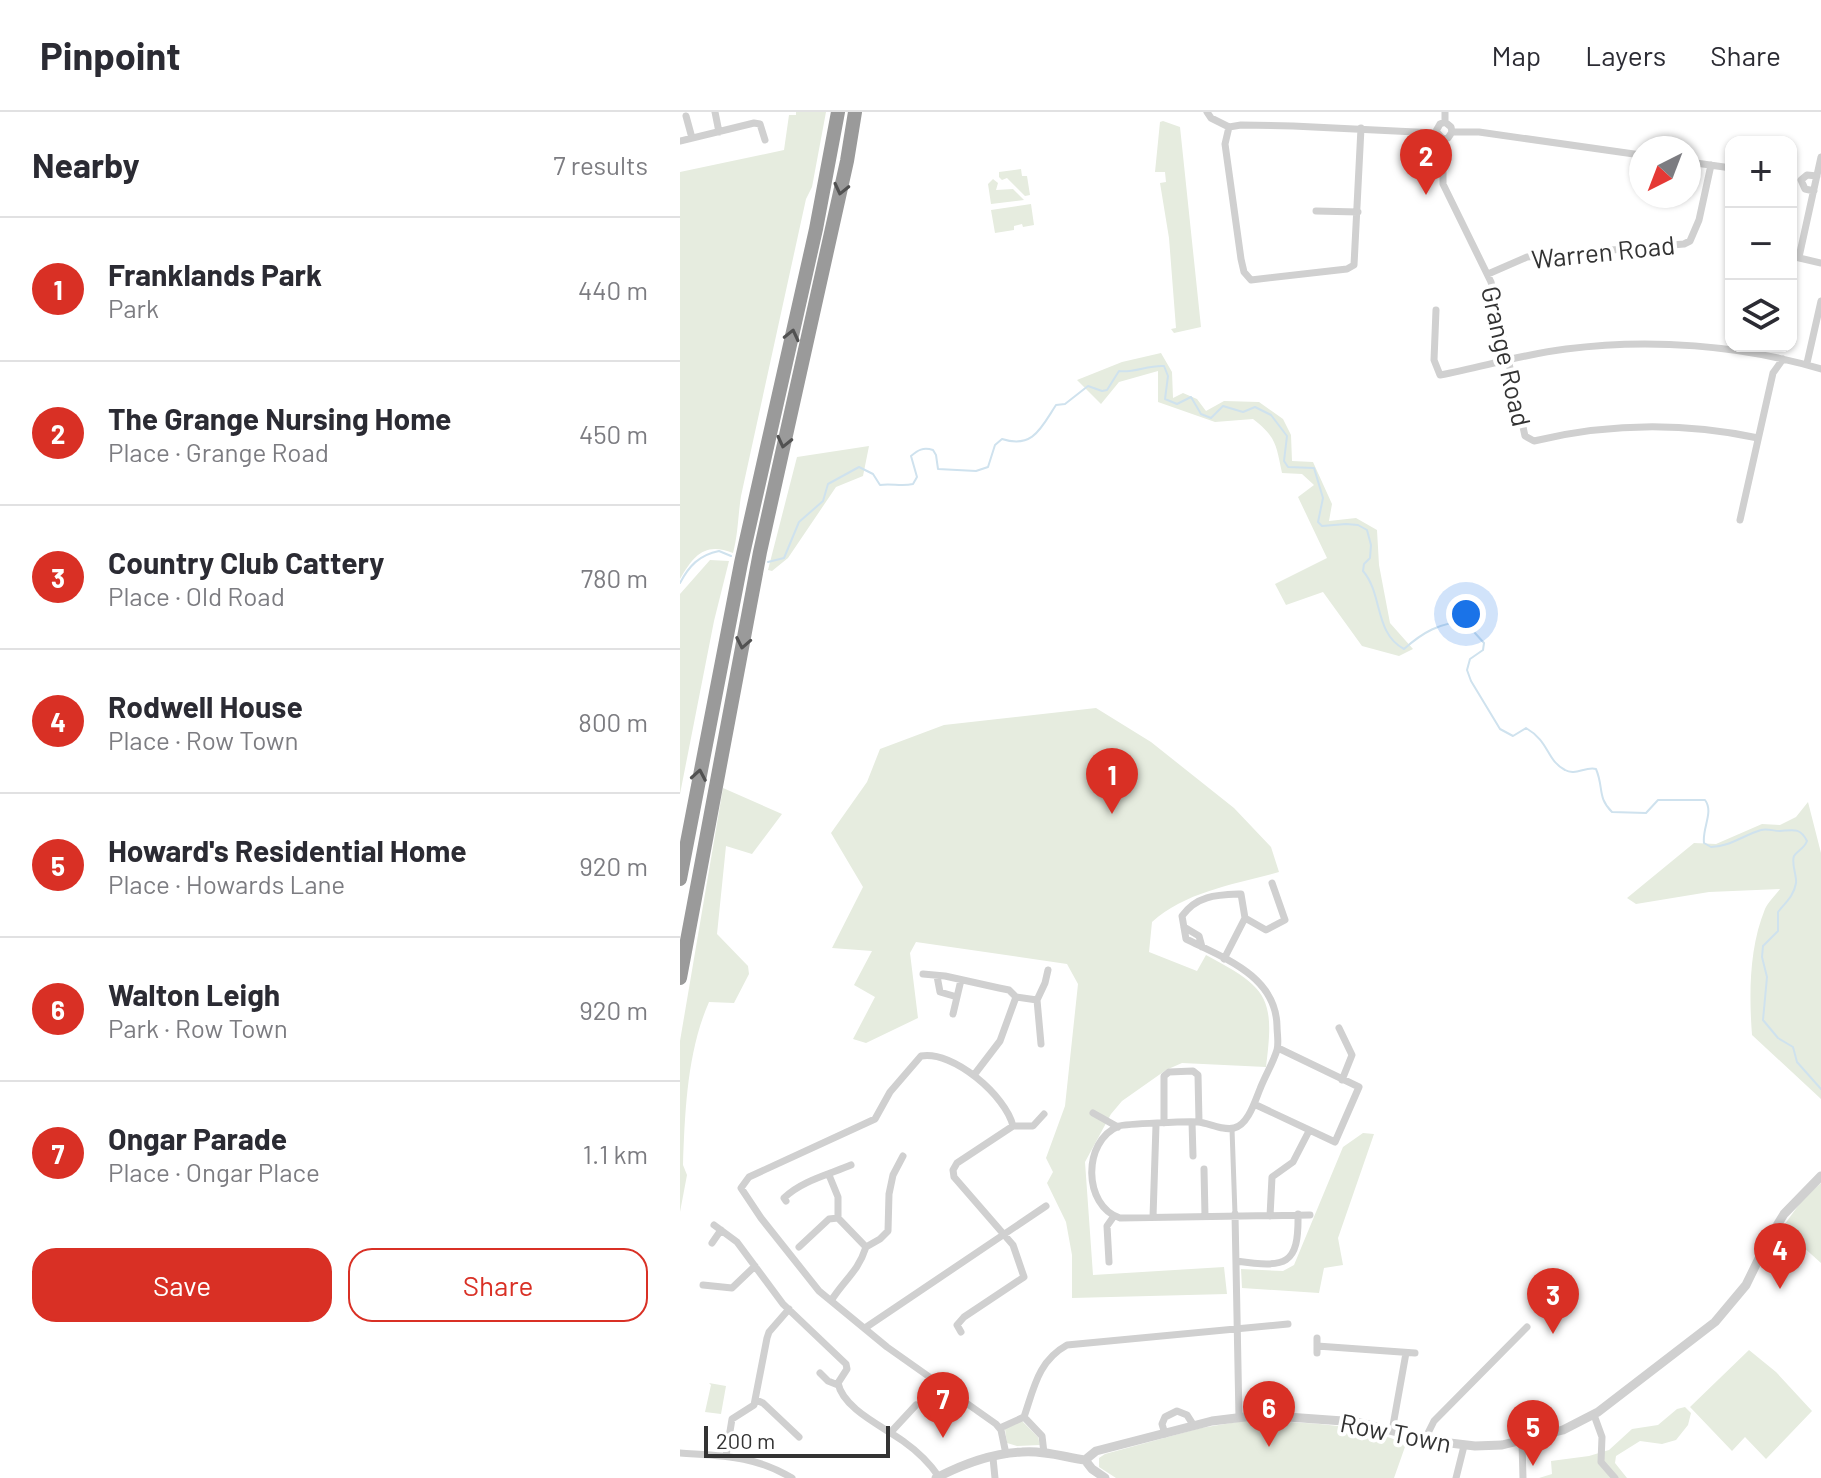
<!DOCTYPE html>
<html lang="en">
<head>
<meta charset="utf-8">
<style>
	body { margin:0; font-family:Barlow,sans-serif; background:#f2f2f3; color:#2b2b33 }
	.controls { position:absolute; right:24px; top:24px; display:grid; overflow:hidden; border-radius:16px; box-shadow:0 2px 6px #0004 }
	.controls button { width:72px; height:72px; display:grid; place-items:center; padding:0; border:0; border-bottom:2px solid #e1e1e2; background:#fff; color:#2b2b33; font:40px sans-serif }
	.compass { position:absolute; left:949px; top:24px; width:72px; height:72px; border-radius:50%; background:#fff; box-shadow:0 2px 6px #0004; rotate:222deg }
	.scale { position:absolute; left:24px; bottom:20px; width:186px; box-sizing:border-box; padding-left:8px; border:4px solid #333; border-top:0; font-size:22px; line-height:28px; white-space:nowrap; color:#333; -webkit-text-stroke:6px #fff; paint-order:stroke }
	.you { position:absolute; left:786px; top:502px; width:28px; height:28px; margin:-20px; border:6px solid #fff; border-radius:50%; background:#1a73e8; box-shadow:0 0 0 12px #1a73e833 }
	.badge { display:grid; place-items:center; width:52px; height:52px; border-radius:50%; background:#d93025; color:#fff; font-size:26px; font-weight:700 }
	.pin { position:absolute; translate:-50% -66px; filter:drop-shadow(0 2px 4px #0008) }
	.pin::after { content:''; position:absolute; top:42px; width:28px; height:24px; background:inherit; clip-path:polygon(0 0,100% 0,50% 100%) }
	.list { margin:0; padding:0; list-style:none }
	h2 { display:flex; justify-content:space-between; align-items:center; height:104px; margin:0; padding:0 32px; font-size:34px }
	h2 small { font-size:26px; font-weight:400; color:#7c7c81 }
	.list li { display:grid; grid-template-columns:52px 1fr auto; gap:24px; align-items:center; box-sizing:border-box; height:144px; padding:0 32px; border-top:2px solid #e1e1e2 }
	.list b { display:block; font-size:30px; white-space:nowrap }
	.list p { margin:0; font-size:26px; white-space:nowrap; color:#7c7c81 }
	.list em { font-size:26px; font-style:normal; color:#7c7c81 }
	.actions { display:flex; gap:16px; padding:24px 32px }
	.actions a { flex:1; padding:18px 0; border:2px solid #d93025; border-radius:24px; text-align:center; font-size:28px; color:#d93025 }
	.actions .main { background:#d93025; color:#fff }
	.icon { flex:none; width:44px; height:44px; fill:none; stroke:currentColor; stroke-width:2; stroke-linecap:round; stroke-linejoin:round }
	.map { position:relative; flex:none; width:1141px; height:1366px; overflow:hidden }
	header { display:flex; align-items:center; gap:48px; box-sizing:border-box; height:112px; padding:0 40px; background:#fff; border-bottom:2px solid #e1e1e2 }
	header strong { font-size:38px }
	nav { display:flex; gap:44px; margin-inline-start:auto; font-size:28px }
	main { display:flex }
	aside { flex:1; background:#fff }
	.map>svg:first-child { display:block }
</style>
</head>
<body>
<header>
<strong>Pinpoint</strong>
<nav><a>Map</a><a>Layers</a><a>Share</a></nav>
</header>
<main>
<aside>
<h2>Nearby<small>7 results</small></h2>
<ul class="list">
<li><span class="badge">1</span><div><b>Franklands Park</b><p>Park</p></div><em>440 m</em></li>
<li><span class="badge">2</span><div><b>The Grange Nursing Home</b><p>Place · Grange Road</p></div><em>450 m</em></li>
<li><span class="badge">3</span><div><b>Country Club Cattery</b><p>Place · Old Road</p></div><em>780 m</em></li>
<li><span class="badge">4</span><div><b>Rodwell House</b><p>Place · Row Town</p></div><em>800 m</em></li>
<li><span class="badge">5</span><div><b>Howard's Residential Home</b><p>Place · Howards Lane</p></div><em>920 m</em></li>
<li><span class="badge">6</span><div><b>Walton Leigh</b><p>Park · Row Town</p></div><em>920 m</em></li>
<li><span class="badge">7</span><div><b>Ongar Parade</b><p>Place · Ongar Place</p></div><em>1.1 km</em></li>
</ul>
<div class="actions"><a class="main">Save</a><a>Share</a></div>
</aside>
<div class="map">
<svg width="1141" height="1366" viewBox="0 0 1141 1366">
	<rect width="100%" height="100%" fill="#fff"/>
	<path fill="#e6ecdf" d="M 116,0 L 146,0 L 132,75 L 126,87 L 61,384 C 58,403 58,423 53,441 C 25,430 14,443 0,467 L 0,60 L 104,38 L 109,3 L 116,3 Z
		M 483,9 L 500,15 L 521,215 L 494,221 L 491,217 L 496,216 L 489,126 L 480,71 L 486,70 L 485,60 L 475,60 L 480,10 Z
		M 341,57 L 342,64 L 347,64 L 350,83 L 345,84 L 327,66 L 322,68 L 319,65 L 319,60 Z
		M 313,67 L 318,71 L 316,78 L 333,77 L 344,88 L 311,92 L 308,72 Z
		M 351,92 L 354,113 L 343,115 L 342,112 L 334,114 L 334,118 L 315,121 L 311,98 Z
		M 481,241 L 492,260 L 493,286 L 503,281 L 517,287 L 526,299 L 544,289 L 579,290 L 603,307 L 611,323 L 612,349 L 633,350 L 652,392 L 649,409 L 676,406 L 697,418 L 699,453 L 710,511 L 733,537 L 719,544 L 682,534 L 643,480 L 606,493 L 595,472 L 647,446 L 618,385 L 634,373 L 622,362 L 602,361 C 596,332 596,325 573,307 L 535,310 L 478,290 L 478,259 L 439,270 L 421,292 L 397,268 L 442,250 Z
		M 189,334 L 183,364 L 156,375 L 108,446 L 92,459 L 88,458 L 117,345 Z
		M 30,448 L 49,449 L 34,509 L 0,682 L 0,482 Z
		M 416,596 L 471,630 L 554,696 L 591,735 L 599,760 C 556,772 506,779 472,810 L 469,840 L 517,859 L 526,843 C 588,876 595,885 586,955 L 502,951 L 486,958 L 442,989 L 431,1002 L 405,1050 L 413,1163 L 544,1155 L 547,1182 L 392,1186 L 392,1143 L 386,1110 L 367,1071 L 373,1060 L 366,1046 L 385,994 L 398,872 L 387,852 L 236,830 L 230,841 L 238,906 L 186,931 L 173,927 L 195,885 L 174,873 L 192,839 L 152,836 L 183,775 L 151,721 L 187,670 L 200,637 L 264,613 Z
		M 43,676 L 102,702 L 72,742 L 46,734 L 37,822 L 68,854 L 69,862 L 54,891 L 29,890 C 7,940 5,999 3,1053 L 7,1063 L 0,1100 L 0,929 Z
		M 1128,690 L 1141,741 L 1141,987 L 1072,923 C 1069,883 1069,836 1085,797 C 1088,790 1095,784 1100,777 L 1029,780 L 956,792 L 947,786 L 1014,731 L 1036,732 L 1082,712 L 1100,713 L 1116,705 Z
		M 683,1021 L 694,1022 L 658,1126 L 663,1153 L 644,1156 L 639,1181 L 562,1176 L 561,1157 L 603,1159 L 614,1153 L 663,1035 Z
		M 1141,1071 L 1141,1151 L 1102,1116 L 1123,1087 Z
		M 1069,1238 L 1096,1260 L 1132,1299 L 1086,1347 L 1065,1325 L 1052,1339 L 1010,1295 Z
		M 29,1271 L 46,1274 L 41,1302 L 25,1300 L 31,1273 Z
		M 1005,1295 L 1011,1301 L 1008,1313 L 996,1328 L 982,1332 L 960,1329 L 936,1344 L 935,1351 L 947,1366 L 859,1366 L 872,1362 L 871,1349 L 909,1344 L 929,1338 L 952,1317 L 978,1313 L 997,1297 Z
		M 342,1309 L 358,1325 L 360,1333 L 337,1334 L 327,1331 L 325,1317 Z
		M 563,1309 C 617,1310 676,1310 726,1332 L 714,1366 L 436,1366 L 419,1355 L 419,1346 L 425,1342 L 521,1316 Z"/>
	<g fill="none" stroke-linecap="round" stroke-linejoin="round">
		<path stroke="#cfe2ee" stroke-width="2" d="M 88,450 L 104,446 L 119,410 L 143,389 L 148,372 L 179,355 L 193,362 L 200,373 C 212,371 221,375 233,372 L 237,365 L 231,344 C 238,338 243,335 253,338 L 256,343 L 258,357 L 296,359 L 308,355 L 315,333 L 322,327 C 353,337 361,316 376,293 L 385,292 L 408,274 L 422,279 L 427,278 L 439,259 C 454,261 468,253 484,254 L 488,264 L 485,287 L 497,292 L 511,285 L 521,302 L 531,306 L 543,294 L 563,300 L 575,295 L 591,303 L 607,324 L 604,349 L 608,355 L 634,356 L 643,386 L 638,410 L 642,414 L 666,412 L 678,413 L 687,418 L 691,433 L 690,446 L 684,452 L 683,459 C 703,482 694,521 724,537 C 742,521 760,510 785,510 L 804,531 L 803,538 L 790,547 L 787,558 L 791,569 L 820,617 L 833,624 L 846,616 C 870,630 866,648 885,658 C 895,664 906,654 916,657 C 924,676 917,685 932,700 L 966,701 L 978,688 L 1025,688 C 1034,700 1022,716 1024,731 L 1031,735 C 1049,735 1064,723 1081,718 C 1087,716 1093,719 1100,719 C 1113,718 1120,715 1127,729 C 1124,737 1118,738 1114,744 C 1111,751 1117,764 1116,771 C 1114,784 1105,791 1098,800 L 1098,819 L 1083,834 L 1082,845 L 1087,865 L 1083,908 L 1098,926 L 1113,935 L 1117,950 L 1141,977
			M 0,471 C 9,454 19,443 39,439 L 51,444"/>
		<path stroke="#d0d0d0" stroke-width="5" d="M 552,1017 L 555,1102"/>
		<path stroke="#d0d0d0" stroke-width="7" d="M 35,0 L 39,20
			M 527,0 L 531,6 L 549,15 L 561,13 L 613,14 L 756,21
			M 6,4 L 12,26
			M 765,10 L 760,12 L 756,19 L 763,27 L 763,72 L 811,170 L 845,324 L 854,329 C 929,311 1002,310 1078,326
			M 549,15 L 545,32 L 561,147 L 564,160 L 571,168 L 667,157 L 674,153 L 681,16
			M 772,20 L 799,20 L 961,43
			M 763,27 L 768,26 L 772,20 L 771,15 L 765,10 L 765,0
			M 0,29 L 74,11 L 80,12 L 85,28
			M 1009,50 L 1051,56
			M 1134,79 L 1125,77 L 1121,68 L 1127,63 L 1137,64
			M 636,99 L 678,100
			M 1111,144 L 1141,151
			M 1119,145 L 1141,45
			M 808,162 L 847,145 L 1004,132 L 1010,129 L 1019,108 L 1031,53
			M 756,198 L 754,248 L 760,263 C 802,255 844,242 886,237 C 970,226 1060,233 1141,257
			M 1127,251 L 1141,189
			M 1060,408 L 1093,261 L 1103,247
			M 565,806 L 586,818 L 605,808 L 592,771
			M 504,815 L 519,824 L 522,835
			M 544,847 L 565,806 L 561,782 C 537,783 517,783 502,804 L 506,827 C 544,846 596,864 597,914 C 597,921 599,931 597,938 C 593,951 585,964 580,977 C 575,989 568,1013 554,1016 C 543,1019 529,1011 518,1010 C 509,1009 445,1012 439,1014 C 402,1029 403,1094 440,1106 L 630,1103
			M 243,862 L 265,864 L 319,876 L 329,878 L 336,885 L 357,888 L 361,932
			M 257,864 L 260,880 L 277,885
			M 357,888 L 365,871 L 368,858
			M 273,902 L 281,868
			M 659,916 L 672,943 L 662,968
			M 294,963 L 320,929 L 336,885
			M 574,992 L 655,1030 L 679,975 L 598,936
			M 413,1001 L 438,1015
			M 512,1010 L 513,1044
			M 484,1011 L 484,964 L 489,960 L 513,959 L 518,963 L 519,1010
			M 524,1057 L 525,1104
			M 149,1063 L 158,1085 L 158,1106 L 186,1135 C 178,1160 164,1168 151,1189
			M 106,1089 L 104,1086 C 121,1069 150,1062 171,1053
			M 555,1102 L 559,1306
			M 590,1104 L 592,1065 L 613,1050 L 629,1019
			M 473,1105 L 476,1013
			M 34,1113 L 57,1130 L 103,1192 L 166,1252 L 167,1257 L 158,1271 C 163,1297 204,1315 223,1329 C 237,1339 249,1350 259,1365
			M 32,1131 L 41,1118
			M 119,1135 L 149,1107 L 158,1106
			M 186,1135 L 200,1127 L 208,1119 L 209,1082 L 213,1063 L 223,1044
			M 556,1149 C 606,1156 619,1154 618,1102
			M 429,1150 L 427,1114 L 434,1104
			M 23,1173 L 52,1176 L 75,1154
			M 185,1216 L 366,1094
			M 281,1220 L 277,1213 L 284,1205 L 344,1165 L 333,1133 L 274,1065 L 273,1058 L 277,1051 L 333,1014 L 353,1014 L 364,1002
			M 637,1234 L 735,1241
			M 637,1241 L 637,1226
			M 140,1261 L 148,1269 L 158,1273
			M 76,1288 L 83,1291 L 119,1325
			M 914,1303 L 922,1325 L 921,1350 L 935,1366
			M 344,1305 C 354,1276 358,1249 387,1233 L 608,1212
			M 344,1305 L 362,1324 L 364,1341
			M 320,1316 L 344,1305
			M 712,1319 L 726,1241
			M 210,1321 L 236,1293
			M 485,1322 L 482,1312 L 485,1305 L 497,1299 L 507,1303 L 514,1314
			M 745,1327 L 754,1309 L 847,1215
			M 842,1330 L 843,1366
			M 0,1341 C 43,1344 73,1343 112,1366
			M 326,1342 L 321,1318 L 316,1312 L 207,1235 L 139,1179 L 81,1106 L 61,1076 L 69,1065 L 195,1007 L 210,980 L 241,944 C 273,938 326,984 333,1014
			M 46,1344 L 52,1307 L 74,1293 L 87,1226 L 89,1220 L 109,1197
			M 313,1346 L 315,1366
			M 776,1366 L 784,1334"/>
		<path stroke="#d0d0d0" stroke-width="9" d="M 405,1348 L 416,1339 L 532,1309 L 581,1303 L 677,1310 L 753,1329 L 795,1334 L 822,1333 L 883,1318 L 918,1300 L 1035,1210 L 1066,1173 L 1088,1128 L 1104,1102 L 1141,1064
			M 256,1366 C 281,1353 313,1341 342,1340 C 363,1338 384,1345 405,1348 L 412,1357 L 425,1366"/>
		<path stroke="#9a9a9a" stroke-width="14" d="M 0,767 L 61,451 L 136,117 L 158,0
			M 0,866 L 80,440 L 167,49 L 175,0"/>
	</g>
	<defs><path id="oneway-chevron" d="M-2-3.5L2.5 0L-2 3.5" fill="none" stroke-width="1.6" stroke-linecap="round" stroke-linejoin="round" transform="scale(2)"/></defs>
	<g stroke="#525252">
		<use href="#oneway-chevron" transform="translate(161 77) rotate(103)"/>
		<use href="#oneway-chevron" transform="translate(112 223) rotate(-77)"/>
		<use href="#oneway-chevron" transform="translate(104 330) rotate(103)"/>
		<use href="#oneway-chevron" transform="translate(63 531) rotate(101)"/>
		<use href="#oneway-chevron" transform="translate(19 663) rotate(-80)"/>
	</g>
	<g text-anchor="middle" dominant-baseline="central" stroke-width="8" stroke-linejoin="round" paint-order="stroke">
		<g font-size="26" fill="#333" stroke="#fff">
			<text transform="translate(923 139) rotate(-6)">Warren Road</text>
			<text transform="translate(827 244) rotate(77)">Grange Road</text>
			<text transform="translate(716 1320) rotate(11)">Row Town</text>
		</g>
	</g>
</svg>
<div class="controls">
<button>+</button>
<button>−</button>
<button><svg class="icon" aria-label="layers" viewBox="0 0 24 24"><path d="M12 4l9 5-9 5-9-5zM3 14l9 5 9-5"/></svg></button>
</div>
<svg class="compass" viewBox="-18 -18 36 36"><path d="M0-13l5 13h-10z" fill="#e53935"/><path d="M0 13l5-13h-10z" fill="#7c7c81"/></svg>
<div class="scale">200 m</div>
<div class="you"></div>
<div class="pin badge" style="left:432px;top:702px">1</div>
<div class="pin badge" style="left:746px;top:83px">2</div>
<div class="pin badge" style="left:873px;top:1222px">3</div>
<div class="pin badge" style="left:1100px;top:1177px">4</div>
<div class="pin badge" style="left:853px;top:1354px">5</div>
<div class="pin badge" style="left:589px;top:1335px">6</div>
<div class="pin badge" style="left:263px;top:1326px">7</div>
</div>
</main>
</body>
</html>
